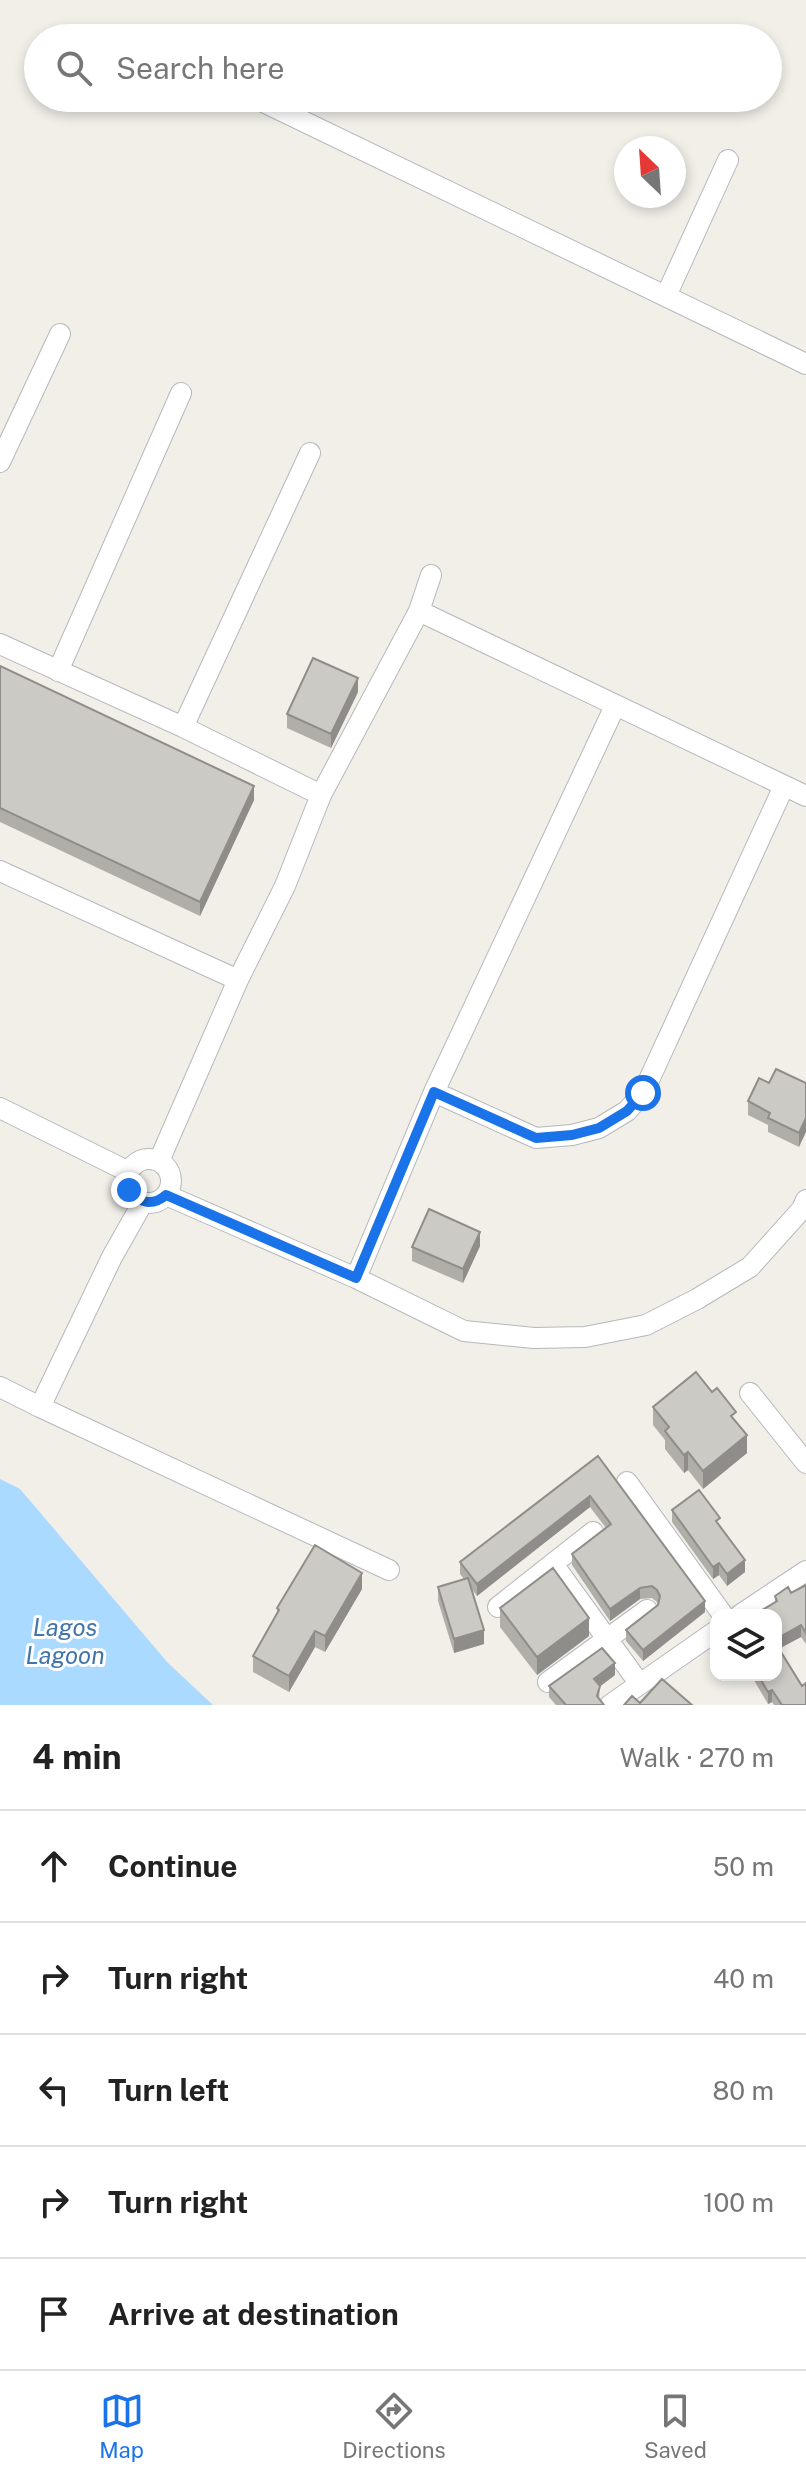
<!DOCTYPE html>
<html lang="en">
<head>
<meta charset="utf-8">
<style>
	body { margin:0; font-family:"Public Sans",sans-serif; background:#f6f6f6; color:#222 }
	.controls { position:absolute; right:24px; bottom:24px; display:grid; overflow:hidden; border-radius:16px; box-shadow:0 4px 12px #0003 }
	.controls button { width:72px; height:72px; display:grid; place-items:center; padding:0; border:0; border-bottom:2px solid #e0e0e0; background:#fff; color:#222; font:40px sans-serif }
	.compass { position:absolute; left:614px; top:136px; width:72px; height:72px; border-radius:50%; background:#fff; box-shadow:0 4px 12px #0003; rotate:335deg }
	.stop { position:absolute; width:24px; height:24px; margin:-18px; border:6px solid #1a73e8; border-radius:50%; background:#fff }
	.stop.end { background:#1a73e8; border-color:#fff; box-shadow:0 2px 8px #0008 }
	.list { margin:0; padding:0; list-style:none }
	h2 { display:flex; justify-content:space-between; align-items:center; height:104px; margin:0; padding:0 32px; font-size:34px }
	h2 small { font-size:26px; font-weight:400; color:#767676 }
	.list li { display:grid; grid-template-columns:52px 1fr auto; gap:24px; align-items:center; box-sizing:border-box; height:112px; padding:0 32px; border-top:2px solid #e0e0e0 }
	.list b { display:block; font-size:30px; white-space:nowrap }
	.list em { font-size:26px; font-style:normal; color:#767676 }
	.icon { flex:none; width:44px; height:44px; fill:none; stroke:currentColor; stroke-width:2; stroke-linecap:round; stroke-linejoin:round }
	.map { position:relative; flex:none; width:806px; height:1705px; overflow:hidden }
	.search { position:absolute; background:#fff; box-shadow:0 4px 12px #0003; left:24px; right:24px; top:24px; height:88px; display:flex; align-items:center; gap:20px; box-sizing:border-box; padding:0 28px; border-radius:44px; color:#767676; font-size:30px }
	.sheet { height:664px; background:#fff }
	nav { display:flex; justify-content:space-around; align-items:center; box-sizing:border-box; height:112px; border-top:2px solid #e0e0e0; background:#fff; font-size:22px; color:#767676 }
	nav a { display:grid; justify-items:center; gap:4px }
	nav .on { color:#1a73e8 }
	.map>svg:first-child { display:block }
</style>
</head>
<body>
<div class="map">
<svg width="806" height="1705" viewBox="0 0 806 1705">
	<rect width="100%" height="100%" fill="#f1efe8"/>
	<path fill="#aadaff" d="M 0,1479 L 20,1489 L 168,1663 L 213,1705 L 0,1705 Z"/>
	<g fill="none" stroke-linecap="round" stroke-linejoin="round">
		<defs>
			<path id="minor" d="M 255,98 L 806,364
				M 666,296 L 728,160
				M 0,462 L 60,334
				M 419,611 L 806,796
				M 0,644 L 183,727 L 321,795
				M 58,671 L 181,393
				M 615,706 L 434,1092 L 356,1278 L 464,1331 L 534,1338 L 585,1337 L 646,1325 L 697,1299 L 750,1267 L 802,1209 L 806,1200
				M 183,727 L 310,453
				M 0,871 L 238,980
				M 434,1092 L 536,1138 L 572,1135 L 599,1128 L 627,1111 L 643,1093 L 784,786
				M 0,1108 L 129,1172
				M127 1181a22 22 0 1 1 44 0a22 22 0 1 1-44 0Z
				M 159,1161 L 238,980 L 285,886 L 321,795 L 419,611 L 431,575
				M 166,1195 L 356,1278
				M 143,1202 L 112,1257 L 40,1407 L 389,1570
				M 0,1387 L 40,1407
				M 750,1393 L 806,1463
				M 627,1482 L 723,1615
				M 553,1564 L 639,1683
				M 498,1607 L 593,1532
				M 740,1615 L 806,1571
				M 548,1682 L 647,1610
				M 610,1705 L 716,1631"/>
		</defs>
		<use href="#minor" stroke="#b5b8bc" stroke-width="22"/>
		<use href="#minor" stroke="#fff" stroke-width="20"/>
	</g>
	<path fill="#afaea9" d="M 0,666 L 254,800 L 200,916 L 0,822 Z
		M 358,692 L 331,748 L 287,728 L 287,714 Z
		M 769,1083 L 806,1083 L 799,1147 L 768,1132 L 768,1125 L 748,1115 L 748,1101 Z
		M 480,1246 L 463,1283 L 412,1261 L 412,1247 Z
		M 653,1407 L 736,1421 L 747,1453 L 703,1489 L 688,1470 L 684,1473 L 665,1449 L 665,1440 L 653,1425 Z
		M 598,1456 L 705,1612 L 643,1661 L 626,1641 L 626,1630 L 658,1605 L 657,1602 L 652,1598 L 640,1599 L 610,1621 L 572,1565 L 572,1554 L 606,1528 L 590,1507 L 477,1596 L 471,1588 L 484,1644 L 454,1653 L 438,1601 L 438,1587 L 464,1579 L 460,1574 L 460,1562 Z
		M 672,1510 L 720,1527 L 745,1572 L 727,1586 L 719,1575 L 713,1579 L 672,1522 Z
		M 806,1585 L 806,1644 L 801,1637 L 779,1649 L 806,1705 L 774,1705 L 772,1702 L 768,1704 L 751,1675 L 776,1675 L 775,1596 L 791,1593 Z
		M 362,1589 L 325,1652 L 315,1647 L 289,1692 L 253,1672 L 253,1656 L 277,1614 L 277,1608 Z
		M 500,1608 L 589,1636 L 537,1675 L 500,1627 Z
		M 615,1675 L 600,1686 L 599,1699 L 604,1705 L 556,1705 L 549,1697 L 549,1686 Z"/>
	<path fill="#8f8d8a" d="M 358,678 L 358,692 L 331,748 L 331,734 Z
		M 254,786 L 254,800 L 200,916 L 200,902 Z
		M 806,1118 L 806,1132 L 799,1147 L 799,1133 Z
		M 480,1232 L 480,1246 L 463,1283 L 463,1269 Z
		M 747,1435 L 747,1453 L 703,1489 L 703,1471 Z
		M 688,1452 L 688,1470 L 684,1473 L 684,1455 Z
		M 590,1496 L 590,1507 L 477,1596 L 477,1584 Z
		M 745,1560 L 745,1572 L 727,1586 L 727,1574 Z
		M 719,1563 L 719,1575 L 713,1579 L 713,1567 Z
		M 362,1573 L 362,1589 L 325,1652 L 325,1636 Z
		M 640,1588 L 640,1599 L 610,1621 L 610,1609 Z
		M 705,1601 L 705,1612 L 643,1661 L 643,1650 Z
		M 589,1618 L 589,1636 L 537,1675 L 537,1657 Z
		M 801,1625 L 801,1637 L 776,1650 L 776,1639 Z
		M 484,1630 L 484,1644 L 454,1653 L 454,1639 Z
		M 315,1631 L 315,1647 L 289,1692 L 289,1676 Z
		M 615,1663 L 615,1675 L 594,1691 L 594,1679 Z
		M 772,1690 L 772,1702 L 768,1704 L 768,1692 Z"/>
	<path fill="#cccac5" stroke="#8f8d8a" stroke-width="2" d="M 313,658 L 358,678 L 331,734 L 287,714 Z
		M 0,666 L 254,786 L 200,902 L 0,808 Z
		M 776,1069 L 806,1083 L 806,1118 L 799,1133 L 768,1118 L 770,1113 L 748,1101 L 759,1078 L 769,1083 Z
		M 429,1209 L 480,1232 L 463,1269 L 412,1247 Z
		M 696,1372 L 712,1392 L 717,1388 L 736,1412 L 731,1416 L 747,1435 L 703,1471 L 688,1452 L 684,1455 L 665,1431 L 669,1427 L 653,1407 Z
		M 598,1456 L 705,1601 L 643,1650 L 626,1630 L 658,1605 L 660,1596 L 657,1590 L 652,1586 L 640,1588 L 610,1609 L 572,1554 L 611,1524 L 590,1496 L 477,1584 L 460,1562 Z
		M 699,1490 L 720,1518 L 716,1521 L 745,1560 L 727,1574 L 719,1563 L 713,1567 L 672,1510 Z
		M 315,1545 L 362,1573 L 325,1636 L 315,1631 L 289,1676 L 253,1656 L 279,1610 L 277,1608 Z
		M 553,1568 L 589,1618 L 537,1657 L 500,1608 Z
		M 468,1578 L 484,1630 L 454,1639 L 438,1587 Z
		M 806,1585 L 806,1633 L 801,1625 L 776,1639 L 776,1615 L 754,1615 L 777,1601 L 775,1596 L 788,1587 L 791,1593 Z
		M 776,1644 L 802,1686 L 806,1683 L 806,1705 L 782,1705 L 772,1690 L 768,1692 L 758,1675 L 776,1675 Z
		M 602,1648 L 615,1663 L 594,1679 L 600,1686 L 597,1696 L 604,1705 L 566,1705 L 549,1686 Z
		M 662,1679 L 692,1705 L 624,1705 L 632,1696 L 640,1703 Z"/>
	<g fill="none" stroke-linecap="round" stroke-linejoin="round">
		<path stroke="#1a73e8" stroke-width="10" d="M 129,1190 C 140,1204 153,1206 166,1195 L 356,1278 L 434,1092 L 536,1138 L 572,1135 L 599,1128 L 627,1111 L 643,1093"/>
	</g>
	<g text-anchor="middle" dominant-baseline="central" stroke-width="6" stroke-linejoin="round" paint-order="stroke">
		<g font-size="24" font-style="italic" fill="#4174aa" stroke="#fff">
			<text x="65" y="1627">Lagos<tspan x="65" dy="28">Lagoon</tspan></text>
		</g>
	</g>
</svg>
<div class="controls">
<button><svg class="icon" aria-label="layers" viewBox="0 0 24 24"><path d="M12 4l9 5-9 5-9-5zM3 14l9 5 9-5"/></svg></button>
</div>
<svg class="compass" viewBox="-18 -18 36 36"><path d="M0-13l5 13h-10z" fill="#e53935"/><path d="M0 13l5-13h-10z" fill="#767676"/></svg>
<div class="stop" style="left:643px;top:1093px"></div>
<div class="stop end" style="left:129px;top:1190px"></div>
<div class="search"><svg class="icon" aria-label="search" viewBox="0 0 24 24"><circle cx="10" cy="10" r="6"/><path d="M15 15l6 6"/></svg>Search here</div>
</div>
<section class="sheet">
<h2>4 min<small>Walk · 270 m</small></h2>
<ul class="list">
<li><svg class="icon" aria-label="ahead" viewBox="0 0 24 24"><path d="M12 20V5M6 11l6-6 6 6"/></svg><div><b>Continue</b></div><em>50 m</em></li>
<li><svg class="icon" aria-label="right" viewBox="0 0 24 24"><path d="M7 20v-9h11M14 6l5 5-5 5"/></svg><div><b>Turn right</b></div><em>40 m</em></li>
<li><svg class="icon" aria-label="left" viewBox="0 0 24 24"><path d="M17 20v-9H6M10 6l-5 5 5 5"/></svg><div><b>Turn left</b></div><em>80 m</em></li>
<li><svg class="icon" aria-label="right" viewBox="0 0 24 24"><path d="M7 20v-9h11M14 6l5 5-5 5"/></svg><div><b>Turn right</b></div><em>100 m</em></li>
<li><svg class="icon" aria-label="arrive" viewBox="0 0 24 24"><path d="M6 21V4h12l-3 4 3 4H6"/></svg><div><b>Arrive at destination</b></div></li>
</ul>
</section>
<nav>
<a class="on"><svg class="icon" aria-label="map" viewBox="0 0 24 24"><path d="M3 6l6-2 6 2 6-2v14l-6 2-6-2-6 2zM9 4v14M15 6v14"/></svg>Map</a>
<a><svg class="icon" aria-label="directions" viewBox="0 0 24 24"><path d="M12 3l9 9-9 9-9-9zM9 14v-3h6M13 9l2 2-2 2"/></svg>Directions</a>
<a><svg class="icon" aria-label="saved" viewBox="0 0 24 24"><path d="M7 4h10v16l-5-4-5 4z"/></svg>Saved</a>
</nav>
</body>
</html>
